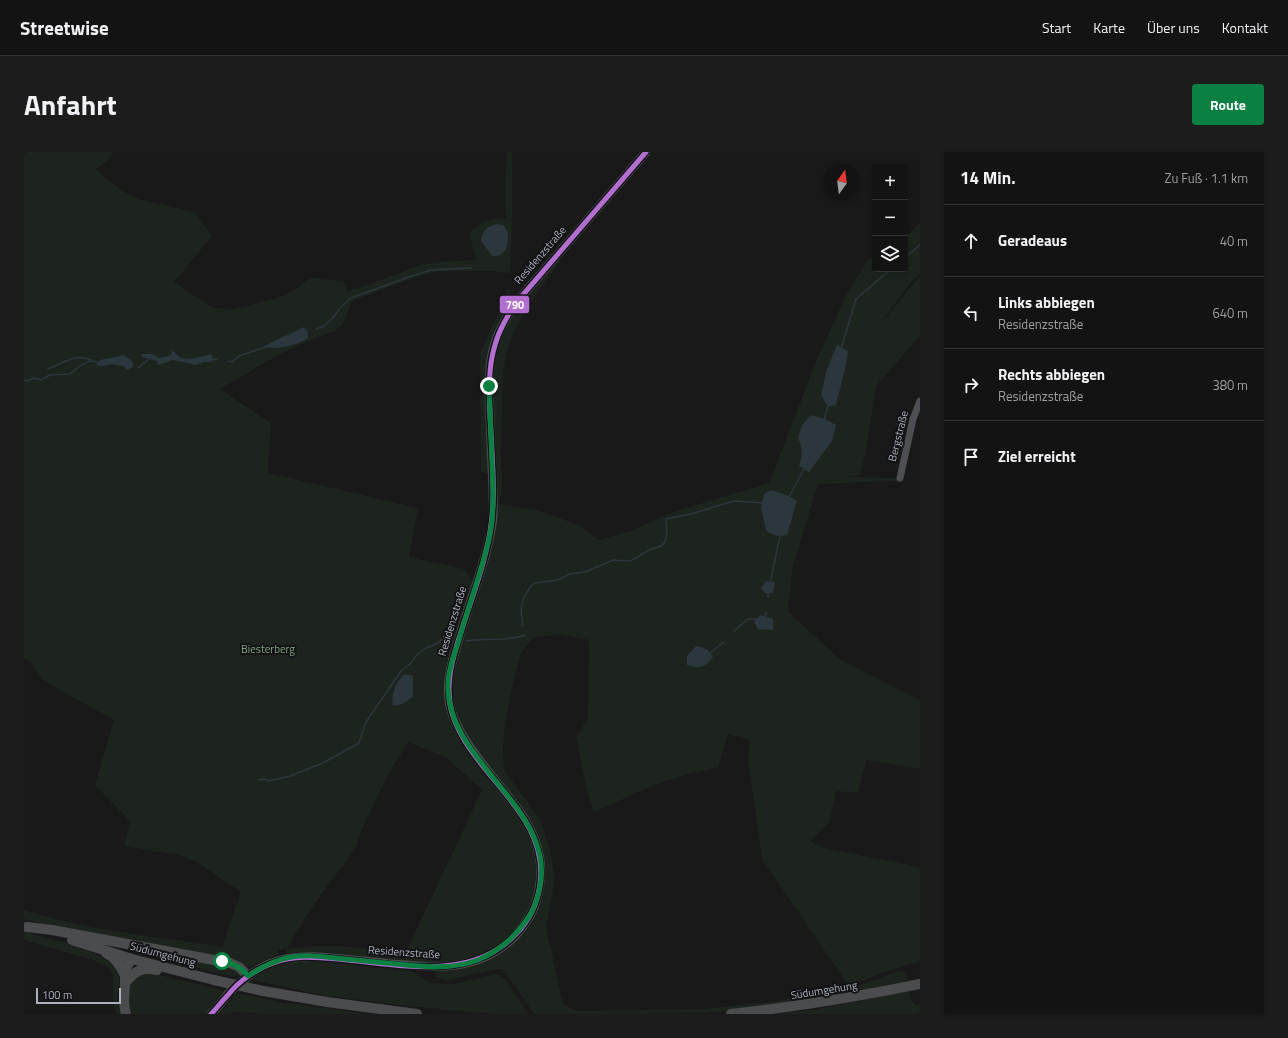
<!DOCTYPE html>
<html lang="de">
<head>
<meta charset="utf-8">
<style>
	body { margin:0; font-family:"Titillium Web",sans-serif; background:#1c1c1d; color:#f1f3f6 }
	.controls { position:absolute; right:12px; top:12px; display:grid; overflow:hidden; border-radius:4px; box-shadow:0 2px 6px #0003 }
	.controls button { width:36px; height:36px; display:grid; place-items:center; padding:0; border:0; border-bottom:1px solid #323234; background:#131314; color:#f1f3f6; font:20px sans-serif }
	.compass { position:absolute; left:800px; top:12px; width:36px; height:36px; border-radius:50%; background:#131314; box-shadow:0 2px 6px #0003; rotate:14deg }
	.scale { position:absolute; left:12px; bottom:10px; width:85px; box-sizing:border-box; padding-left:4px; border:2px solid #aab1bb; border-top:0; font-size:11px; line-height:14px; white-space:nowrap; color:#aab1bb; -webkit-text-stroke:3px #131316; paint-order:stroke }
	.stop { position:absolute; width:12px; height:12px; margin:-9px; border:3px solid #0b8043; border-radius:50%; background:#fff }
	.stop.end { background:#0b8043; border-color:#fff; box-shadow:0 1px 4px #0008 }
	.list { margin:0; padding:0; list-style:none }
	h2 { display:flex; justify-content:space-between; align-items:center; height:52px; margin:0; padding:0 16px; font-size:17px }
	h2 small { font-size:13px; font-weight:400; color:#9d9ea0 }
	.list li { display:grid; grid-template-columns:26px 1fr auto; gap:12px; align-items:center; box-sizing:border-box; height:72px; padding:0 16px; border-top:1px solid #323234 }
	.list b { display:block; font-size:15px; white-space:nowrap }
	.list p { margin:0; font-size:13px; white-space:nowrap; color:#9d9ea0 }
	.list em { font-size:13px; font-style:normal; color:#9d9ea0 }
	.icon { flex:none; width:22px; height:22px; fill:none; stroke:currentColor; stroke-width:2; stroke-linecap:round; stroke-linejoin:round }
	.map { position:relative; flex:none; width:896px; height:862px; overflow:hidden; border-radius:4px }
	header { display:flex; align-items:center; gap:24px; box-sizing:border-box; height:56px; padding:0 20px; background:#131314; border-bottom:1px solid #323234 }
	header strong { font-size:19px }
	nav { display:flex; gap:22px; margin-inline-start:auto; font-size:14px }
	.intro { display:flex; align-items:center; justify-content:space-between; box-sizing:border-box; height:96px; padding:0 24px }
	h1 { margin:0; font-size:28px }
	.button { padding:10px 18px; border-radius:4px; background:#0b8043; color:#fff; font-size:14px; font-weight:700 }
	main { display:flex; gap:24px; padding:0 24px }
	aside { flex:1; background:#131314; border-radius:4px; box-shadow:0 2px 6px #0003 }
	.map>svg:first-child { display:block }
</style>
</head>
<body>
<header>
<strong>Streetwise</strong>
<nav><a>Start</a><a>Karte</a><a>Über uns</a><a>Kontakt</a></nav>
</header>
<div class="intro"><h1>Anfahrt</h1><a class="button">Route</a></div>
<main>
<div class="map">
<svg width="896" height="862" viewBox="0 0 896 862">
	<rect width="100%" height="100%" fill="#19191a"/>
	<path fill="#1d241d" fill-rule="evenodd" d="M 0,0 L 89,0 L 84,8 L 72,17 C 83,29 99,40 114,47 L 171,60 L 188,84 L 150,130 L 187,155 L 206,158 L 254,146 L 270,138 L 287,125 L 320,130 L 324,139 L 341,134 L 396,113 L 413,110 L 452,108 L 446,84 L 447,79 C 462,67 464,67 482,66 L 481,37 L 483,0 L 488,0 L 488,70 L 486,121 L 466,119 L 414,119 L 392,125 L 328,149 L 318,174 L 313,176 L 311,179 L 291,186 L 254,203 L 196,237 L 247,271 L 244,321 L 394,356 L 385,405 L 440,417 L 450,430 L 468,392 L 474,353 L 465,322 L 457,320 L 456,202 L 469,172 L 480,151 L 484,135 L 488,144 L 497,149 L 533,107 L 536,109 L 510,145 L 488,183 L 482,202 L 479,222 L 477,301 L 478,343 L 474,352 L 516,359 L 557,374 L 574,388 L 604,380 L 649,360 L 745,331 L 794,205 L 823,141 L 844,108 L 851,105 L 851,117 L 881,117 L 881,86 L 896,71 L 896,121 L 888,129 L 852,177 L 896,124 L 896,184 L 853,233 L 850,247 L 841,304 L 836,323 L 819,325 L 876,326 L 886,290 L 877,329 L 838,330 L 794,332 L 769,414 L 764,460 L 817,508 L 896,548 L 896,617 L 842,608 L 834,641 L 812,639 L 806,669 L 786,689 L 800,696 L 896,715 L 896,809 L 860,820 L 825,834 L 738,707 L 724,608 L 726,588 L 704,582 L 694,615 L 660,623 L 628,634 L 570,660 L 562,635 L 552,585 L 564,567 L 565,488 L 534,482 L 509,486 L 497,501 L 490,526 L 481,573 L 479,595 L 480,618 L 517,669 L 526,698 L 531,726 L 522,775 L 539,853 L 555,859 L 679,857 L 752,849 L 827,838 L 826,837 L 875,819 L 879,819 L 882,822 L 883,829 C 816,844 748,856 680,861 C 623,862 566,862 510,862 L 480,818 L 474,817 L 423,828 L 412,825 L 409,811 L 298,800 L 263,801 L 262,797 L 254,798 L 254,802 L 226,815 L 219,813 L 19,772 L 0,767 L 0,758 C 64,779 132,784 198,795 L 217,740 L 173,710 L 155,703 L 100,694 L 106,669 L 71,633 L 90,568 L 18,528 L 6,509 L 0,507 ZM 778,273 L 780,316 L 775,314 C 779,303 778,296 774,286 ZM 736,463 L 749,467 L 749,478 L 734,477 ZM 384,590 L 423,606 L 458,638 L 381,802 L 318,794 L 289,794 L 263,797 C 273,777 288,755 301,737 C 315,717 331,704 337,679 L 364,623 Z
		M 0,780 C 22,786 89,799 95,823 C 97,831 93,839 93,847 C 93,852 95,858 97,862 L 93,862 L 89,852 L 89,822 L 84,815 L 69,808 L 0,788 Z
		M 68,789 L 207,816 L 216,822 L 216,823 L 213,825 L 197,822 Z
		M 285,809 L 387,819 L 406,831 L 430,832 L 473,822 L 481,827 L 504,862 L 469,862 L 395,855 L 303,844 L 228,828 C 248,814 260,810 285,809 Z
		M 119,821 L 127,821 L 202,839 L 183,862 L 108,862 C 103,853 100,837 108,828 C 111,826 116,824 119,821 Z
		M 885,839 L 887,848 L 891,853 L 896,852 L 896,862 L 753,862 L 789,858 Z
		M 212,841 L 261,851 L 345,862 L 241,862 L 211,860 L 206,862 L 196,862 Z"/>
	<path fill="#2b363d" d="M 473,72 L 479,73 L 484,80 C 484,91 484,105 468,104 L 457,89 C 459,78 463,74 473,72 Z
		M 280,175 L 284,180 L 284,186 C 274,193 254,198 241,195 L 240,194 Z
		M 813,193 L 824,199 L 822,213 L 812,253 L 804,255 L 797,243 L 803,217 Z
		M 148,197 C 156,212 174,206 187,202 L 189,205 L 187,210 L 180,210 L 172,213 L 149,208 L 134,213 L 133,209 L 118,205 L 118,202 L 128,202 L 135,206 L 147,203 Z
		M 100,203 L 108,209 L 109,215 L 103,218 L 100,214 C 96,214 94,213 89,212 C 83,212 79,216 72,213 L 76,208 Z
		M 787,263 L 801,267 L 812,273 L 808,289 L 785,320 L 775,314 C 779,303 778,296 774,286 L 778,273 Z
		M 747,338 L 765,344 L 773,349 L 763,383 C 754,385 749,383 742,379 L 737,355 L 740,342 Z
		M 742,429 L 751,430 L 749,441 L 741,441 L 737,436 Z
		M 736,463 L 749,467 L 749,478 L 734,477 L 730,470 Z
		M 672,494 L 683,497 L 689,505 C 680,516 677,517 663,513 L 663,504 Z
		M 381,522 L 389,524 L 389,545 L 378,552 L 370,554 C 365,545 373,527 381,522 Z"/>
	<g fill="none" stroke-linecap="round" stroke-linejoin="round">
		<path stroke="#2b363d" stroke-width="1.5" d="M 881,105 L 896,93
			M 292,177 L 300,174 L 309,166 L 316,156 L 327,146 L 382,126 L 407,118 L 447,116
			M 817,197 L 832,147 L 867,117
			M 188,208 L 193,207
			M 204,209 L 208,210 L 215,204 L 242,195
			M 114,216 L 126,206
			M 24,217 C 40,211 50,201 67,208
			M 0,228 L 3,229 L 10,226 L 17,228 L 26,223 L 46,222 C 50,218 63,208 68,209 C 71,209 72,210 75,211
			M 800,269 L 804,253
			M 765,345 L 781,315
			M 746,431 L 756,384
			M 744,445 L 744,441
			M 741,465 L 742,460
			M 499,474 L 497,459 L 499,447 L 507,434 L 511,431 L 534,428 L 545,422 L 561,420 L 589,408 L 606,409 L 627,397 L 637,394 L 641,390 L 643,381 L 642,367 L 667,362 L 710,349 L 740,351
			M 710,479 L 724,467 L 733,467
			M 442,489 C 461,486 482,490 501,483
			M 686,501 L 700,490
			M 235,628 L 240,627 L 245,629 L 266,624 L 299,611 L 335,591 L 342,570 L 377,519 L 386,512 L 392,504 L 400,497 L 414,491 L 421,484 L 427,486"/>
		<path stroke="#4d4f53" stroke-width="7" d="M 876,326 L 889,267 L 896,249"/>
		<path stroke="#4c4e51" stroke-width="9" d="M 187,862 C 194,856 199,848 205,841 C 234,812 256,803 296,805 C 320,807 343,809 367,812 C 413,816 455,820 491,784 C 501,773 510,760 513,746 C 521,717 516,692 500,666 C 478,632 430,588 425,548 C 422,525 430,504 436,483 C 447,446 462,410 468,372 C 470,361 469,349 469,337 C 468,313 467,290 466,266 C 465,241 463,216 471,191 C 475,177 483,165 491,152 L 622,0"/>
		<path stroke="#4b4c4e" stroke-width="10" d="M 3,775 L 28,778 L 206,811 L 215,815 L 224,824
			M 48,788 L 108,807 L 190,828
			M 82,801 C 92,806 97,814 101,824
			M 101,831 C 111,819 117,815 133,818
			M 239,839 L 303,850 L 393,862
			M 102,862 C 98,850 101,842 101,830 C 101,821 101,814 108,807
			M 707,862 C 771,855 833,845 896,832"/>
		<path stroke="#4b4c4e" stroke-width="10" d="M 190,828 L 239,839"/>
		<defs>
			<path id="bus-1" d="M 187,862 C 193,856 198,849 204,843 C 215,829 232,817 249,811 C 270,803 292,805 314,807 C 372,812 446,831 492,782 C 505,769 513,752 516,733 C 526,660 447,624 428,561 C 420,532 429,504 438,477 C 446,451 456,426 462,399 C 474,355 468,309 466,263 C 465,239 464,216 471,193 C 475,178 483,165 491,152 L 622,0"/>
		</defs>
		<use href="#bus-1" stroke="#131316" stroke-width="8"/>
		<use href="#bus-1" stroke="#b36fd0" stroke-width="5"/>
	</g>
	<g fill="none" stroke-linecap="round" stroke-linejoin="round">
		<path stroke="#0b8043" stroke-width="5" d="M 198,809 C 209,811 217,815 224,824 C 235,817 246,810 259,807 C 276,802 294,804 311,806 C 331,808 352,810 372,812 C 400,815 427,818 454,808 C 477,798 492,784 506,763 C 511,755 513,748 515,739 C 536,659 423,611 424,534 C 424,518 430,503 435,488 C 444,455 456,424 464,391 C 471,364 469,337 468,309 C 467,284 466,259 465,234"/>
	</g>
	<g text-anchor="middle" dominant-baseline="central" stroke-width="4" stroke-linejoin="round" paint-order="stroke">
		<g font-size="11" fill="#aab1bb" stroke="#131316">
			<text transform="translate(516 103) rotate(-49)">Residenzstraße</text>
			<text transform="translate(874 284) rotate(-76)">Bergstraße</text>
			<text transform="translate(428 469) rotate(-73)">Residenzstraße</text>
			<text transform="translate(380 800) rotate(4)">Residenzstraße</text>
			<text transform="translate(139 802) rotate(15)">Südumgehung</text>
			<text transform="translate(800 838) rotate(-9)">Südumgehung</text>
		</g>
		<g font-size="11" fill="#81a780" stroke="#131316">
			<text x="244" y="497">Biesterberg</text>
		</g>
	</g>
	<rect stroke="#131316" stroke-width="1.5" x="475" y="143" width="31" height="19" rx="4" fill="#b36fd0"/>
	<g font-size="11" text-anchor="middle" font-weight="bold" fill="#fff">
		<text x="491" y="157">790</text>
	</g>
</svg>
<div class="controls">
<button>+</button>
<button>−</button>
<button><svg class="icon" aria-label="layers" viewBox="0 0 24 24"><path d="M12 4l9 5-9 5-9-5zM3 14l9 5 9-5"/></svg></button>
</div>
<svg class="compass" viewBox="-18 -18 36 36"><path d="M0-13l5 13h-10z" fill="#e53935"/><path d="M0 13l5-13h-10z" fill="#9d9ea0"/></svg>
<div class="scale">100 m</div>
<div class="stop" style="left:198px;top:809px"></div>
<div class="stop end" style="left:465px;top:234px"></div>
</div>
<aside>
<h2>14 Min.<small>Zu Fuß · 1.1 km</small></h2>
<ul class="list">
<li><svg class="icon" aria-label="ahead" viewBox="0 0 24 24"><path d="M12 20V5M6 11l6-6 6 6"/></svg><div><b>Geradeaus</b></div><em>40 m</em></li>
<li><svg class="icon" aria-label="left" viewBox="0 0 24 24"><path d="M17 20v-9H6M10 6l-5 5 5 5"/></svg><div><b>Links abbiegen</b><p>Residenzstraße</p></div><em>640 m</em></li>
<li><svg class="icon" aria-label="right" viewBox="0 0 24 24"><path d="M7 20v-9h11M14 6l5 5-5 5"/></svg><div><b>Rechts abbiegen</b><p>Residenzstraße</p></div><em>380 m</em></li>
<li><svg class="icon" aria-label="arrive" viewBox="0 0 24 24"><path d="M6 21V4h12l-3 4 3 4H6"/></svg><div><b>Ziel erreicht</b></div></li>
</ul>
</aside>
</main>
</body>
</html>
